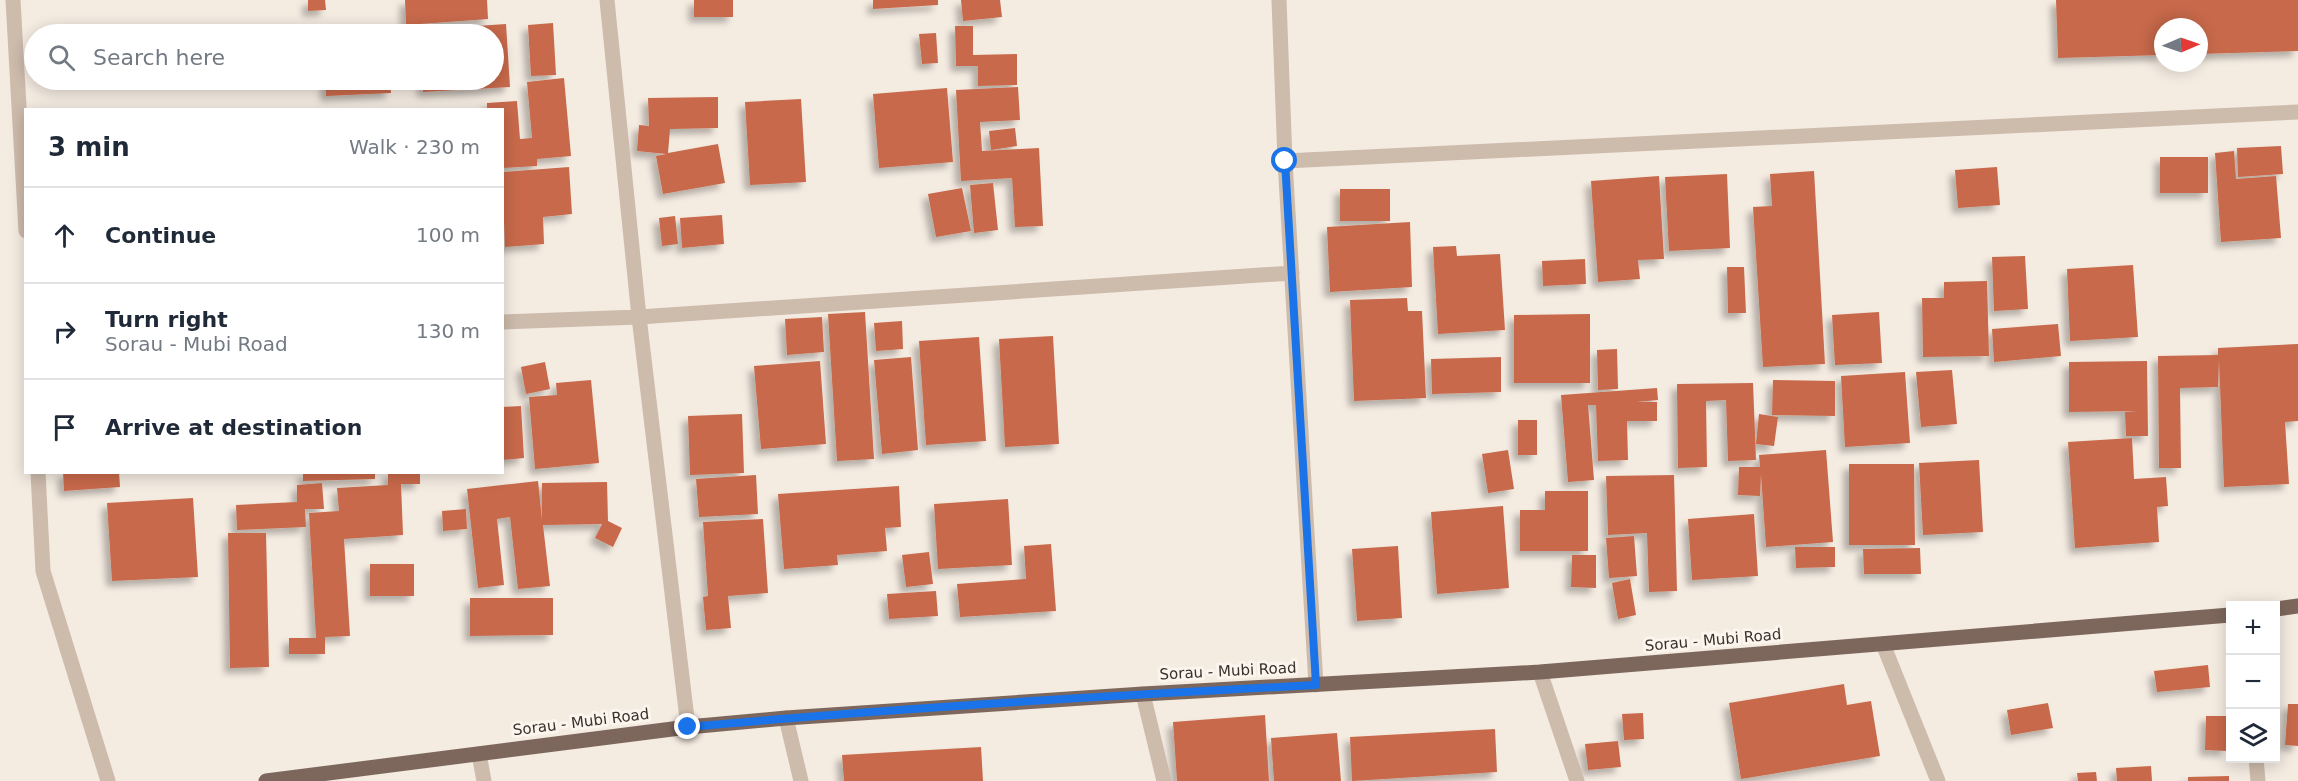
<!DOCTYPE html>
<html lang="en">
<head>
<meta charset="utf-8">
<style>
	body { margin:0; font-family:"DejaVu Sans",sans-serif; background:#f6f6f7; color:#1f2937 }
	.controls { position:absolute; right:18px; bottom:18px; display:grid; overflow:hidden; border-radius:0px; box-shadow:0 3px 15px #0003 }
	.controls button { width:54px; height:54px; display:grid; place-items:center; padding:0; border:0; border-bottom:2px solid #e0e1e3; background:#fff; color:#1f2937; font:30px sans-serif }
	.compass { position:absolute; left:2154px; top:18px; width:54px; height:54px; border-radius:50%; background:#fff; box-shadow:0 3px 15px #0003; rotate:88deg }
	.stop { position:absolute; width:18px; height:18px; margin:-14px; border:4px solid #1a73e8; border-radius:50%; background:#fff }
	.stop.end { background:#1a73e8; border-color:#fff; box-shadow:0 2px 6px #0008 }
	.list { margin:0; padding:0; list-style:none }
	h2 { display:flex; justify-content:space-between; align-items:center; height:78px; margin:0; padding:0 24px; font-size:26px }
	h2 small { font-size:20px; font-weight:400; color:#747a83 }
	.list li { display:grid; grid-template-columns:39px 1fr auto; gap:18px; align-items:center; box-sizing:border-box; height:96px; padding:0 24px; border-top:2px solid #e0e1e3 }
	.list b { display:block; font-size:22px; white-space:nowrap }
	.list p { margin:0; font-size:20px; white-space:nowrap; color:#747a83 }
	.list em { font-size:20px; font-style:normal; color:#747a83 }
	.icon { flex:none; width:33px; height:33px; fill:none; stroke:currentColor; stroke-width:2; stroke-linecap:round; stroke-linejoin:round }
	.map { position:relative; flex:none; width:2298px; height:781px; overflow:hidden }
	.search { position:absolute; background:#fff; box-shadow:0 3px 15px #0003; left:24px; top:24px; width:480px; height:66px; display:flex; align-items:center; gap:15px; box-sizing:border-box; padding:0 21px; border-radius:33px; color:#747a83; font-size:22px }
	.panel { position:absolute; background:#fff; box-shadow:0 3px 15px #0003; left:24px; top:108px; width:480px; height:366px; border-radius:0px }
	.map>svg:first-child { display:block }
</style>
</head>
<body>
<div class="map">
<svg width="2298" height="781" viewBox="0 0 2298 781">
	<defs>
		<filter id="shadow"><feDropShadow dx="-5.5" dy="5.5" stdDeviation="3" flood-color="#0004"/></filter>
	</defs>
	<rect width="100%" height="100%" fill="#f4ebe1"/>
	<path fill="#c8694b" filter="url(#shadow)" d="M 308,0 L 325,0 L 326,10 L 308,11 Z
		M 405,0 L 487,0 L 488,19 L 406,25 Z
		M 694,0 L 733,0 L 733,17 L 694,17 Z
		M 873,0 L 938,0 L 938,5 L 873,9 Z
		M 961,0 L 1000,0 L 1002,17 L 963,21 Z
		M 2056,0 L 2298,0 L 2298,51 L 2199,54 L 2199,27 L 2163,27 L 2163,55 L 2058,58 Z
		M 553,23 L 556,75 L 531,76 L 528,25 Z
		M 506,24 L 510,87 L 423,92 L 422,80 L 494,80 L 494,34 L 419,34 L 419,30 Z
		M 955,26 L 973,26 L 973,55 L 1017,54 L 1017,85 L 978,86 L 978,66 L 956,66 Z
		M 936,33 L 938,63 L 922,64 L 919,34 Z
		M 564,78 L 571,156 L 537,159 L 537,166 L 502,168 L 502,110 L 487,110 L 487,103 L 517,101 L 520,139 L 532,138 L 527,82 Z
		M 325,80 L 390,80 L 391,93 L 326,96 Z
		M 1018,87 L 1020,120 L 980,122 L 982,151 L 1039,148 L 1043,226 L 1015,227 L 1012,178 L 961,181 L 956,90 Z
		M 947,88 L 953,162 L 879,168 L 873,94 Z
		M 718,97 L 718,128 L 670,129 L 668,153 L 718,144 L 725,183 L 663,194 L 656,156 L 666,154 L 637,151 L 639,125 L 649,126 L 648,98 Z
		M 801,99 L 806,182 L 750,185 L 745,102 Z
		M 1015,128 L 1017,146 L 991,150 L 989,131 Z
		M 2281,146 L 2283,174 L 2238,177 L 2237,148 Z
		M 2234,151 L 2236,179 L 2276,176 L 2281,238 L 2221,242 L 2215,153 Z
		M 2160,157 L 2208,157 L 2208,193 L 2160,193 Z
		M 569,167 L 572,214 L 543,217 L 544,244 L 505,247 L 502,172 Z
		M 1997,167 L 2000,205 L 1958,208 L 1955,170 Z
		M 1814,171 L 1825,364 L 1763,367 L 1753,207 L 1772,206 L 1770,174 Z
		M 1727,174 L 1730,248 L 1669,251 L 1665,177 Z
		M 1659,176 L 1664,259 L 1638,260 L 1640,279 L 1598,282 L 1591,181 Z
		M 993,183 L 998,230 L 974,233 L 970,185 Z
		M 962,188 L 971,231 L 936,237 L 928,194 Z
		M 1340,189 L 1390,189 L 1390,221 L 1340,221 Z
		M 722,215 L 724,244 L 682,248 L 680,218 Z
		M 675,216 L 678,244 L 662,246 L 659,218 Z
		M 1410,222 L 1412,287 L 1330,292 L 1327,227 Z
		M 1456,246 L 1457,256 L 1500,254 L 1505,330 L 1438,334 L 1433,247 Z
		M 2025,256 L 2028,309 L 1994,311 L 1992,257 Z
		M 1585,259 L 1586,284 L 1543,286 L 1542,261 Z
		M 2133,265 L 2138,337 L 2070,341 L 2067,269 Z
		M 1727,267 L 1744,267 L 1746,313 L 1728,313 Z
		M 1987,281 L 1989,356 L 1923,357 L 1922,298 L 1944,298 L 1944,282 Z
		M 1407,298 L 1408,311 L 1422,311 L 1426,398 L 1354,401 L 1350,300 Z
		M 865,312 L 874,459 L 837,461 L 828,314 Z
		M 1879,312 L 1882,363 L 1835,365 L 1832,315 Z
		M 1590,314 L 1590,383 L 1514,383 L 1514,315 Z
		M 822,317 L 824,352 L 787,355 L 785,319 Z
		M 902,321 L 903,349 L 876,351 L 874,323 Z
		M 2058,324 L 2061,356 L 1994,362 L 1992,329 Z
		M 1053,336 L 1059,444 L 1005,447 L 999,339 Z
		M 979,337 L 986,441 L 926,445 L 919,341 Z
		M 2298,344 L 2298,421 L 2285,422 L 2289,484 L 2224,487 L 2219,360 L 2218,387 L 2180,388 L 2181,468 L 2159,468 L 2158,356 L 2218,355 L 2218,348 Z
		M 1617,349 L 1618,389 L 1598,390 L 1597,350 Z
		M 911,357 L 918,450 L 882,454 L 874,360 Z
		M 1501,357 L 1501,392 L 1432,394 L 1431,359 Z
		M 820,361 L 826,444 L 761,449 L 754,366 Z
		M 2147,361 L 2148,436 L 2126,436 L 2125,412 L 2137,411 L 2069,412 L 2069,362 Z
		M 545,362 L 550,389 L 526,394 L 521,367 Z
		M 1952,370 L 1957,424 L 1921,427 L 1916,372 Z
		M 1905,372 L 1910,443 L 1845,447 L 1841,376 Z
		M 591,380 L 599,463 L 535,469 L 529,397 L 557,395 L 556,383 Z
		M 1773,380 L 1835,381 L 1835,416 L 1772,415 Z
		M 1753,383 L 1756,460 L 1728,461 L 1726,400 L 1706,401 L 1707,467 L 1678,468 L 1677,384 Z
		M 1657,388 L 1658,400 L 1636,402 L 1657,402 L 1657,421 L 1627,421 L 1628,460 L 1598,461 L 1596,405 L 1588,405 L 1594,480 L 1568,482 L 1561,395 Z
		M 521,406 L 524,458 L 502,460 L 502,407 Z
		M 742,414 L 744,473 L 690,475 L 688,416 Z
		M 1759,414 L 1778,417 L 1774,446 L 1756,444 Z
		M 1518,420 L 1537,420 L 1537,455 L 1518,455 Z
		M 2132,438 L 2134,479 L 2166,477 L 2168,506 L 2157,507 L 2159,542 L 2075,548 L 2068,442 Z
		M 1508,450 L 1514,489 L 1488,493 L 1482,454 Z
		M 1826,450 L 1833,542 L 1766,547 L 1761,474 L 1760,496 L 1738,495 L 1739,467 L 1760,467 L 1759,455 Z
		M 1979,460 L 1983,532 L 1923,535 L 1919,463 Z
		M 1849,464 L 1914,464 L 1915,545 L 1849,545 Z
		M 63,472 L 119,472 L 120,487 L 64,491 Z
		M 303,472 L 375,472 L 375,479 L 303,481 Z
		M 388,472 L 420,472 L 420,484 L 401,484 L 403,535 L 344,539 L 350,636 L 325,637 L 325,654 L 289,654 L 289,638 L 316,638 L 309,513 L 339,511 L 337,488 L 388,485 Z
		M 756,475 L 758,514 L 699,517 L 696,479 Z
		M 1674,475 L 1677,591 L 1649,592 L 1647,533 L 1608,535 L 1606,476 Z
		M 538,481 L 542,520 L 542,483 L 607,482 L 608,521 L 622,528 L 613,547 L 595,538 L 602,524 L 543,525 L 550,586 L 518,589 L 510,517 L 497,519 L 504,585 L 478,588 L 467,489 Z
		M 322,483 L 324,509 L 305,509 L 306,527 L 237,530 L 236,505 L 297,502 L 297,485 Z
		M 899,486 L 901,527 L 885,528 L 887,551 L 837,555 L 838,565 L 784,569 L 778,494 Z
		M 1545,491 L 1588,491 L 1588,551 L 1520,551 L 1520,510 L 1545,510 Z
		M 193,498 L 198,577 L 112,581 L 107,503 Z
		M 1008,499 L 1012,565 L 938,569 L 934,504 Z
		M 1503,506 L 1509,588 L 1437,594 L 1431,512 Z
		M 466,509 L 467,529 L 443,531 L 442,511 Z
		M 1754,514 L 1758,576 L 1692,580 L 1688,519 Z
		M 763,519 L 768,593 L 728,596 L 731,628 L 706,630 L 703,597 L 708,596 L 703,522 Z
		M 228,533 L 266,533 L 269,667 L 230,668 Z
		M 1634,536 L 1637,576 L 1609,578 L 1606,538 Z
		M 1051,544 L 1056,611 L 960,617 L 957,584 L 1026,579 L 1024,546 Z
		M 1398,546 L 1402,618 L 1357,621 L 1352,549 Z
		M 1795,547 L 1835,547 L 1835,567 L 1796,568 Z
		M 1920,548 L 1921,574 L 1864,574 L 1863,549 Z
		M 929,552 L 933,584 L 906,587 L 902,555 Z
		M 1572,555 L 1596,555 L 1596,588 L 1571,587 Z
		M 370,564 L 414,564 L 414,596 L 370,596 Z
		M 1630,579 L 1636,615 L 1618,619 L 1612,583 Z
		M 936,591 L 938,616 L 889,619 L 887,594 Z
		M 470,598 L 553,598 L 553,635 L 470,636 Z
		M 2208,665 L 2210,687 L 2157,692 L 2154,671 Z
		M 1844,684 L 1847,705 L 1871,701 L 1880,756 L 1741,779 L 1729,703 Z
		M 2048,703 L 2053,728 L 2011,735 L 2007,710 Z
		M 2288,704 L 2298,704 L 2298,746 L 2285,745 Z
		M 1643,713 L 1644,739 L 1624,740 L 1622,714 Z
		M 1265,715 L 1269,781 L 1177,781 L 1173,722 Z
		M 2206,716 L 2227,716 L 2227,751 L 2205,750 Z
		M 1495,729 L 1497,772 L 1352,781 L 1350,737 Z
		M 1337,733 L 1341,781 L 1274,781 L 1271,738 Z
		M 1618,741 L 1621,767 L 1588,770 L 1585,744 Z
		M 981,747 L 983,781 L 844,781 L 842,755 Z
		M 2151,766 L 2152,781 L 2117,781 L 2116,768 Z
		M 2096,772 L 2097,781 L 2078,781 L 2077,773 Z
		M 2229,776 L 2229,781 L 2188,781 L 2188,777 Z"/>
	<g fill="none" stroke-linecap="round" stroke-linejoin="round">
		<path stroke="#cdbbac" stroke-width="15" d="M 13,0 L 26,231
			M 607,0 L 639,317 L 688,727
			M 1279,0 L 1285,161 L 1316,685
			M 1285,161 L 2298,112
			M 502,322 L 639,317 L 1292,273
			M 38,472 L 43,571 L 108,781
			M 1883,644 L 1938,781
			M 1540,672 L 1577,781
			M 1143,694 L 1164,781
			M 786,718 L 801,781
			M 479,754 L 484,781
			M 2256,758 L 2258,781"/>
		<path stroke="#7d675c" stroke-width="15" d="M 2276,609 L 2298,606
			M 266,781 L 688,727 L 786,718 L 1143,694 L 1540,672 L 2230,615"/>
	</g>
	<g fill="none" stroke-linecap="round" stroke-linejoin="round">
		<path stroke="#1a73e8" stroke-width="8" d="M 688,727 C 897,708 1107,696 1316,685 L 1285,161"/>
	</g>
	<g text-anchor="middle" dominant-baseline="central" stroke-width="6" stroke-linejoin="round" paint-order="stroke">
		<g font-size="15" fill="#3b302b" stroke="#fbf5ee">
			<text transform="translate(1713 640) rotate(-5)">Sorau - Mubi Road</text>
			<text transform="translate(1228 671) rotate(-3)">Sorau - Mubi Road</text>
			<text transform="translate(581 722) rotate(-7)">Sorau - Mubi Road</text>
		</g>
	</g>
</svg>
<div class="controls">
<button>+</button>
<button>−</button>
<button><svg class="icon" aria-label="layers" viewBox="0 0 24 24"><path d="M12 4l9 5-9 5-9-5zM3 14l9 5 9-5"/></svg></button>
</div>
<svg class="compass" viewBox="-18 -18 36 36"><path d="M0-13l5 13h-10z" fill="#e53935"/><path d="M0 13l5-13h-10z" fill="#747a83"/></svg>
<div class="stop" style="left:1285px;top:161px"></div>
<div class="stop end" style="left:688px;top:727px"></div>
<div class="search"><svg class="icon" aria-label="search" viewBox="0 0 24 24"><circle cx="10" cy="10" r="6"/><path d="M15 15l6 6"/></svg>Search here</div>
<section class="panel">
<h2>3 min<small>Walk · 230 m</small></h2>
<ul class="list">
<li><svg class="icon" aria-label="ahead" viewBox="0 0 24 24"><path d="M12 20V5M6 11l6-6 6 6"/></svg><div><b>Continue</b></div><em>100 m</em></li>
<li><svg class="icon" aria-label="right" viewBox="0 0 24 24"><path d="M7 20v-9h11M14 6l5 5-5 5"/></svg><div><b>Turn right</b><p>Sorau - Mubi Road</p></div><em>130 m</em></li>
<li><svg class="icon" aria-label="arrive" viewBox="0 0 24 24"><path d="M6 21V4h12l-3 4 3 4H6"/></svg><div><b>Arrive at destination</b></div></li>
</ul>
</section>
</div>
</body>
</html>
